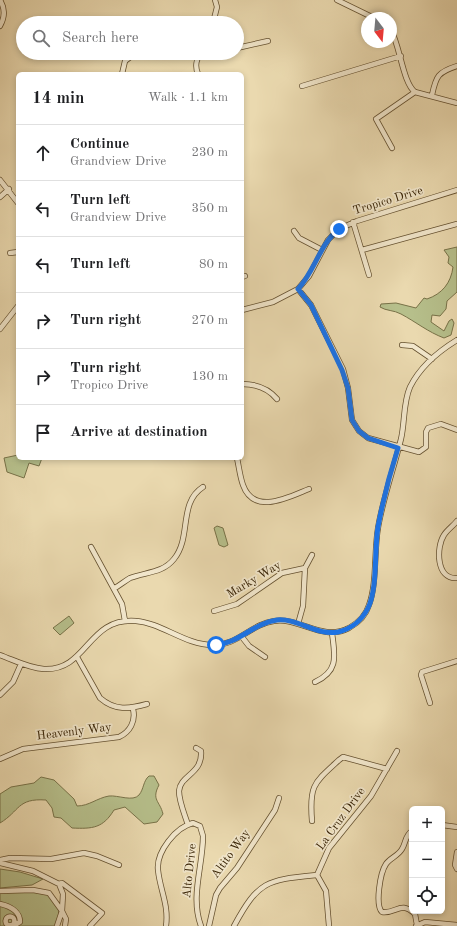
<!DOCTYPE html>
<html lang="en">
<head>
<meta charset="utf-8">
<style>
	body { margin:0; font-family:"Old Standard TT",serif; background:#f2f2f2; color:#202124 }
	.controls { position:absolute; right:12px; bottom:12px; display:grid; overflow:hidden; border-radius:6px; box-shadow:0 2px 6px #0003 }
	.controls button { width:36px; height:36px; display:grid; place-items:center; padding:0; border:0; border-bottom:1px solid #e0e0e0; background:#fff; color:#202124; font:20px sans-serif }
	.compass { position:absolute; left:361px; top:12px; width:36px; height:36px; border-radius:50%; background:#fff; box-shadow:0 2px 6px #0003; rotate:164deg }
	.stop { position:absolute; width:12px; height:12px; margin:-9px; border:3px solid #1a73e8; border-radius:50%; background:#fff }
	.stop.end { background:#1a73e8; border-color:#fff; box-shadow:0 1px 4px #0008 }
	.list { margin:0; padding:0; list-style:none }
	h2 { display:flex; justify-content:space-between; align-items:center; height:52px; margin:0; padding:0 16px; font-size:17px }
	h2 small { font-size:13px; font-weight:400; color:#757577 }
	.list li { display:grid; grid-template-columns:26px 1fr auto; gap:12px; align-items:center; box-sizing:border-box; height:56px; padding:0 16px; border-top:1px solid #e0e0e0 }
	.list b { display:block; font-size:15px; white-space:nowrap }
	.list p { margin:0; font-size:13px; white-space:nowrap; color:#757577 }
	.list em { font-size:13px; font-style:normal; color:#757577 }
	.icon { flex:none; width:22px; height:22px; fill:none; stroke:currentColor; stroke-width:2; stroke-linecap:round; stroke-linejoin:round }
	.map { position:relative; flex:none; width:457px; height:926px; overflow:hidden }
	.search { position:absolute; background:#fff; box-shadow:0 2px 6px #0003; left:16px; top:16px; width:228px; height:44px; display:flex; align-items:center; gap:10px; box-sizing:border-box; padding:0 14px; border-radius:22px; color:#757577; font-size:15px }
	.panel { position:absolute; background:#fff; box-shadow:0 2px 6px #0003; left:16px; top:72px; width:228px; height:388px; border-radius:6px }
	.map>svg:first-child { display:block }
</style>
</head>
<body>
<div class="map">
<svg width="457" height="926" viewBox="0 0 457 926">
	<rect width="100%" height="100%" fill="#ead9af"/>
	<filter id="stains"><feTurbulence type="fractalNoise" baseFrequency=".005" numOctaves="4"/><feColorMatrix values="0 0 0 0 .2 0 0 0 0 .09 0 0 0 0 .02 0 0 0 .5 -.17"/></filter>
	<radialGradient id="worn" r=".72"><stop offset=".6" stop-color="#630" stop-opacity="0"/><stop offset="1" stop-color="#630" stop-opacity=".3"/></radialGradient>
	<path fill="#b6bf8b" stroke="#787248" d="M 457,247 L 457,292 L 447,301 L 446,309 L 440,316 L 432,315 L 431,322 L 444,331 L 449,321 L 452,319 L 454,323 L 451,335 L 444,338 C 428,332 416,322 401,314 C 394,310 386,311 380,307 L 381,304 L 396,303 L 416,308 L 424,298 L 427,299 C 442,294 451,283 453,267 L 448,263 L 449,257 L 444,250 Z
		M 18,455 L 18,458 L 42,458 L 39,466 L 29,463 L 24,478 L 7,472 L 4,458 Z
		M 217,526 L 223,528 L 228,545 L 224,547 L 219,545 L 214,528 Z
		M 69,616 L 74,623 L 60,635 L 53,628 Z
		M 149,776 L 154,776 L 159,785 C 151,800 160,801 163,814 L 157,822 L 144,824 L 125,807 L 114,810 C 103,828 93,829 72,828 L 61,818 L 54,817 L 52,808 L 46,800 C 17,798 20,811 0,823 L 0,794 L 11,787 L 34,783 L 41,777 L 54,780 L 74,799 L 77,806 C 89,806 97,798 109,796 C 118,795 133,802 139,795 C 144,789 143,781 149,776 Z
		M 0,869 L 20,872 L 43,879 L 32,885 L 0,888 Z
		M 21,891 C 29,892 45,891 51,896 C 55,900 55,906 59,910 L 58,920 L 55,926 L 0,926 L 0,893 Z"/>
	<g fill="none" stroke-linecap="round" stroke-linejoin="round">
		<defs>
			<path id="minor" d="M 337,0 L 374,18
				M 213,23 L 217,7 L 215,0
				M 0,26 C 5,17 5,8 0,0
				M 391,30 C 400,46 403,83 415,92 L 457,103
				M 237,48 L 268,41
				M 199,56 L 214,53
				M 122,74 L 125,61 L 133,55 L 142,53
				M 198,74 C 195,67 196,59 201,53
				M 302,86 L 401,56
				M 432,95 C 436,76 438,72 457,66
				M 392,148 L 376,119 L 415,92
				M 0,180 L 18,203
				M 0,197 L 9,189
				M 353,222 L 369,275
				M 294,231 L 299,238 L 322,250
				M 362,250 L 457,224
				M 10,253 L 18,252
				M 242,277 L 245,276
				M 298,289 L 311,305 L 343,369 L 348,388 L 352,420 L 359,431 L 368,438 L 419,452 L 426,447 L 426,432 L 428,428 L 441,424 L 457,430
				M 242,310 L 273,302 L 298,289 L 309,276 L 328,240 L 339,229 L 357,221 L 457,190
				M 0,329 L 18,306
				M 402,345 L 413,346 L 432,359
				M 242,384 C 256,384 268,388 277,399
				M 237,458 C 239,467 240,477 243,485 C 254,516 289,497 309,489
				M 457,521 C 453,526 447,530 444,535 C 436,547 436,580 457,578
				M 91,547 L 122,604 L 125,621
				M 115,588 C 120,585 125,581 130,578 C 146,572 163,573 174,559 C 192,537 178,503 203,487
				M 214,611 L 237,604 L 282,573 L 305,568
				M 298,624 L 303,606 L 305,568 L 312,555
				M 242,637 L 249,646 L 265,657
				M 0,655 C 14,660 28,668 44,669 C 88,671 87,617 136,621 C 162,623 185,645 213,645 C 237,646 251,624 274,621 C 300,617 322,642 349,628 C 358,623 366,615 369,605 C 377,584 374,551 378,528 C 383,498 394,468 401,439 C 405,422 403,403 410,387 C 420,367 439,351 457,340
				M 77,657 L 100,698 C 115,711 129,709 147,704
				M 315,682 C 339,671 335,656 332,633
				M 0,695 L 13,682 L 21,664
				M 430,703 L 421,675 L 422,672 L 457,661
				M 0,759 L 23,749 L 119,737 C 130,732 136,721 133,709
				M 312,821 C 309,785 314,783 339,760 L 343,757 L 387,769
				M 188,825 C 185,815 179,802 179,791 C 180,775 203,774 201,751 L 196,748
				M 442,825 L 457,827
				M 412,831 C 405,835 406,843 402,849 C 398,856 390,858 386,864 C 380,873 375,905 382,912 C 397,914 400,900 415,914 L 417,925
				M 457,852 L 455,865 L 457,869
				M 0,860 L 10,858 L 51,859 L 84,853 L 97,856 L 119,865
				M 0,863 L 33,871 L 59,884 L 63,894 L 62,911 L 66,919 L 65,926
				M 59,884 L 62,883 L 102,913 L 90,926
				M 0,891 L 33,890 L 49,893 L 62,911 L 57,926
				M 0,904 C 9,906 20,911 20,922 L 15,925 L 11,925
				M5.5 921a4.5 4.5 0 1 1 9 0a4.5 4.5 0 1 1-9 0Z
				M 166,926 C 169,905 160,890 158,870 C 156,852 176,827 193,823 L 200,826 L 203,836 C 203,866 190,897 201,926
				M 209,926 L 216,895 L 220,888 L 237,868 L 275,810 L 279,798
				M 234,926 C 259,880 267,880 317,875
				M 329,926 L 326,891 L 317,875 L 329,848 L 371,796 L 397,751
				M 416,926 L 425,922 L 457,925"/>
		</defs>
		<use href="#minor" stroke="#655130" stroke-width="6"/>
		<use href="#minor" stroke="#f1e6cb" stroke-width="4.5"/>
	</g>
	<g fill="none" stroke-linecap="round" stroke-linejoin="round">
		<path stroke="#1a73e8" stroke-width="5" d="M 216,645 C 239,643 254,623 277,620 C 298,618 316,636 338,632 C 351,629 362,620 368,608 C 378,588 374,550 378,527 C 383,500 390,473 398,448 L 368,438 L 359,431 L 352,420 L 348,388 L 342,370 L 311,305 L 298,289 C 315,271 319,245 339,229"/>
	</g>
	<g text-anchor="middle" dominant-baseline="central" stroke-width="3.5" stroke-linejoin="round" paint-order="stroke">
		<g font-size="12" fill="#392406" stroke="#f1e6cb">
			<text transform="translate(388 201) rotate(-17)">Tropico Drive</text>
			<text transform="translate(254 580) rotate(-31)">Marky Way</text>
			<text transform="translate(74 732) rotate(-7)">Heavenly Way</text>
			<text transform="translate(341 819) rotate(-54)">La Cruz Drive</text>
			<text transform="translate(231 854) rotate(-54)">Altito Way</text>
			<text transform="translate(190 871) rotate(-84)">Alto Drive</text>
		</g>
	</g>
	<rect width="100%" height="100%" filter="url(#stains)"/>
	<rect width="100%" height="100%" fill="url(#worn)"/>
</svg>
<div class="controls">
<button>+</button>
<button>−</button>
<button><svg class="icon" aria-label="locate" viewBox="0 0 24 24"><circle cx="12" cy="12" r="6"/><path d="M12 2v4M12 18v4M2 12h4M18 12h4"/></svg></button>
</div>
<svg class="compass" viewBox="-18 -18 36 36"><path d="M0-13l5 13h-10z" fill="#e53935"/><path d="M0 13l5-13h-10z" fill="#757577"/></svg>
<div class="stop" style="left:216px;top:645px"></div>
<div class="stop end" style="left:339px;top:229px"></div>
<div class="search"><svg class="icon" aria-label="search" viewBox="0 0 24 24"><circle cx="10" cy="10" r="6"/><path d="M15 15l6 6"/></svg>Search here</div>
<section class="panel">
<h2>14 min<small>Walk · 1.1 km</small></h2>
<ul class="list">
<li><svg class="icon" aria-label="ahead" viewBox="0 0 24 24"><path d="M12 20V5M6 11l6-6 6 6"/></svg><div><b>Continue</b><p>Grandview Drive</p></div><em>230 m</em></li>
<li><svg class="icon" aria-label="left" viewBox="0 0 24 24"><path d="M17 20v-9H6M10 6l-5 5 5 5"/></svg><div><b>Turn left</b><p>Grandview Drive</p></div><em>350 m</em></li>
<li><svg class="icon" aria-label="left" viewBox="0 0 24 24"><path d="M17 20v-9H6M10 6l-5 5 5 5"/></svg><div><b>Turn left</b></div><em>80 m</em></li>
<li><svg class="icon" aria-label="right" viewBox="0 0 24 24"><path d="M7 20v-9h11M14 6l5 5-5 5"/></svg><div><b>Turn right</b></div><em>270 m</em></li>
<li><svg class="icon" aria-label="right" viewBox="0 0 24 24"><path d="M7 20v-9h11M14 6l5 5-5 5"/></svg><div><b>Turn right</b><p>Tropico Drive</p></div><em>130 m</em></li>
<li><svg class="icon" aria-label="arrive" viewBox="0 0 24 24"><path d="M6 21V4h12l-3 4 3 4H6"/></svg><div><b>Arrive at destination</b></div></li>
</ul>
</section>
</div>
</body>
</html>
